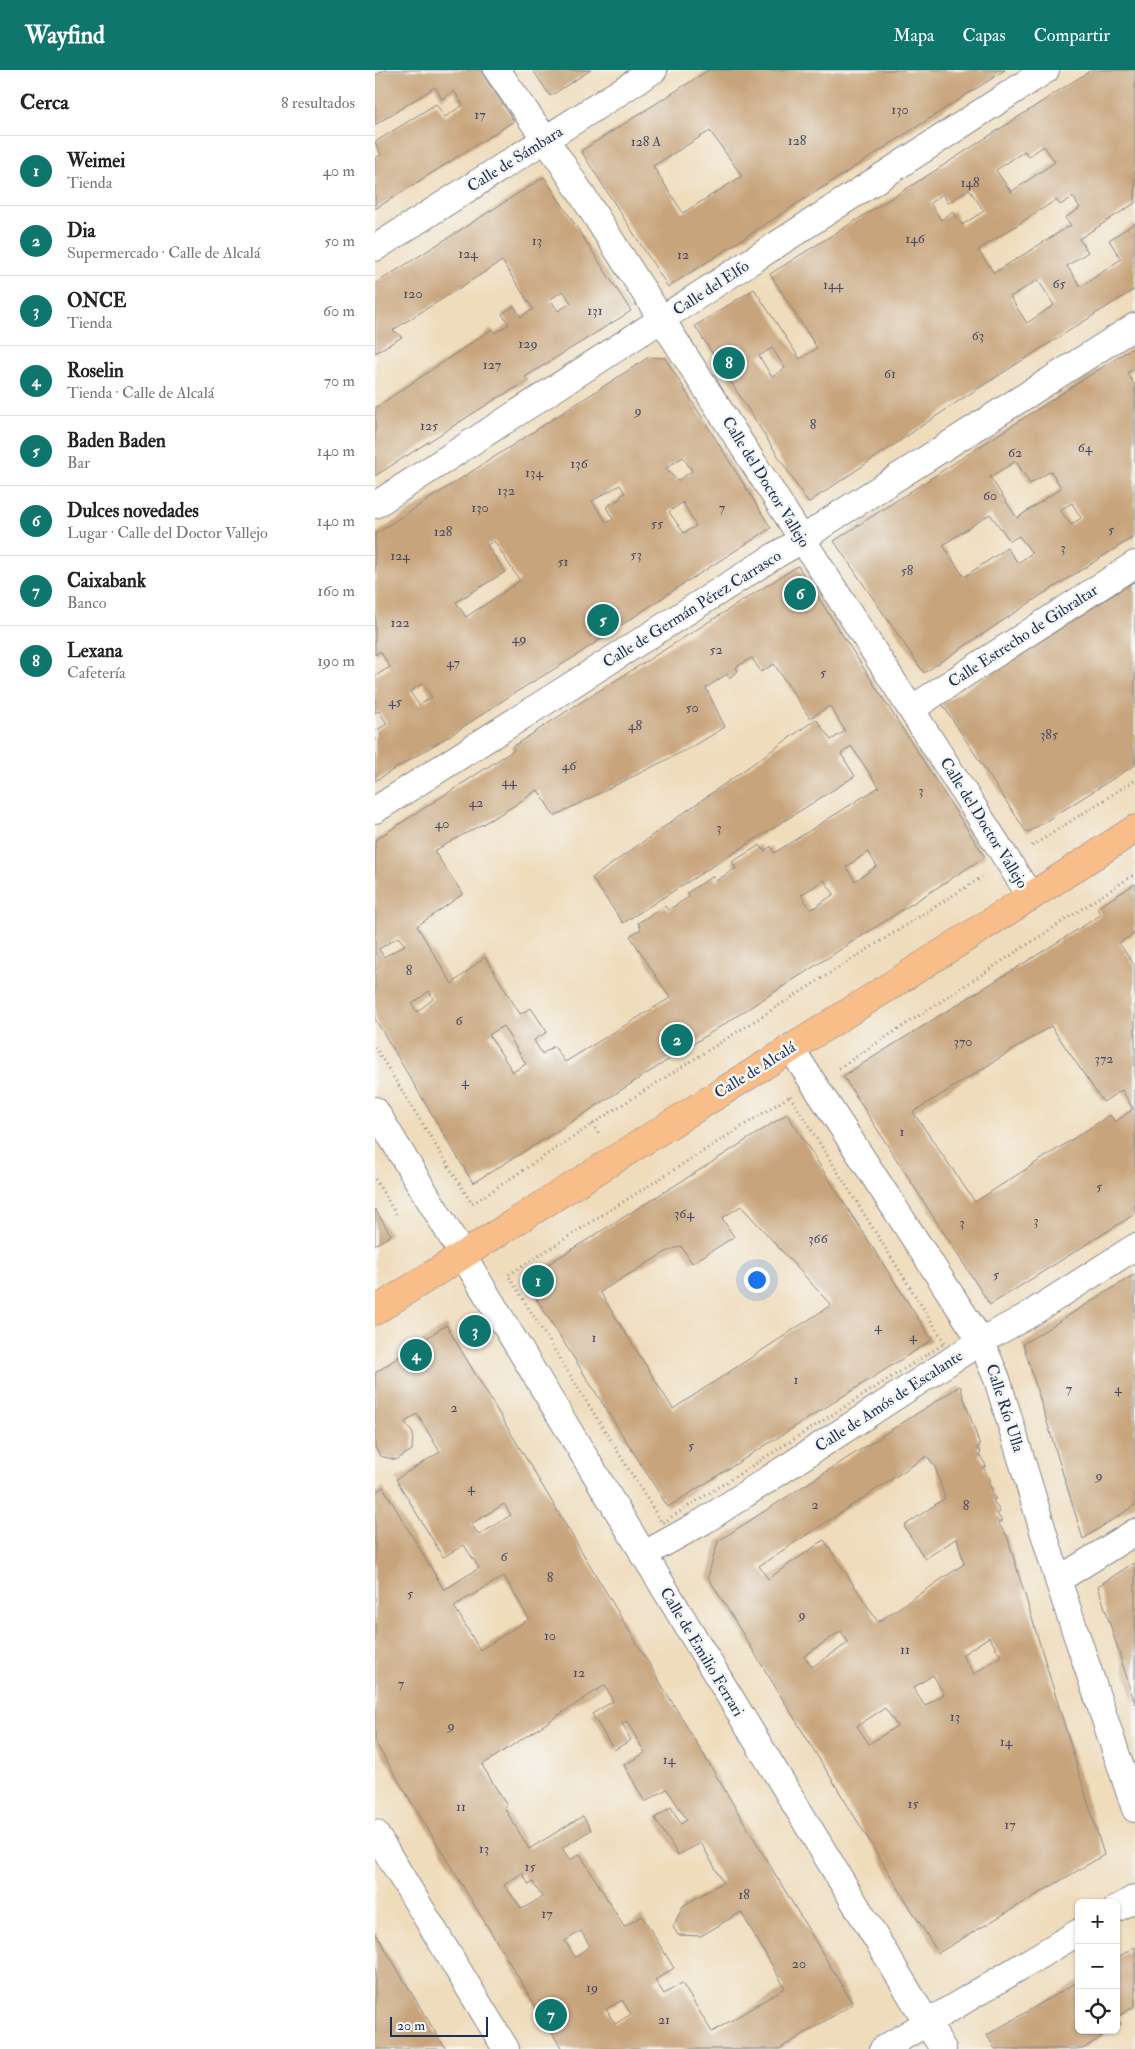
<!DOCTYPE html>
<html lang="es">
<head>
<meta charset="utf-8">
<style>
	body { margin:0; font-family:"IM FELL Double Pica",serif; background:#f6f6f6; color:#222 }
	.controls { position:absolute; right:15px; bottom:15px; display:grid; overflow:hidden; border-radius:8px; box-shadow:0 1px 4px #0004 }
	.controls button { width:45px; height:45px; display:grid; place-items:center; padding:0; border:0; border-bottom:1px solid #e0e0e0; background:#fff; color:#222; font:25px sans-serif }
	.scale { position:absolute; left:15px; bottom:12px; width:98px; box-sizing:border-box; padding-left:5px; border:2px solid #1b2f5e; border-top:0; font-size:14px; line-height:18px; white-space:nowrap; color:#1b2f5e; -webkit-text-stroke:4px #f6f6f2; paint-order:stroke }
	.you { position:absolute; left:381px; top:1209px; width:18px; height:18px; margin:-12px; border:4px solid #fff; border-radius:50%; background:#1a73e8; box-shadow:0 0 0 8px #1a73e833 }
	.badge { display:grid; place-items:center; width:32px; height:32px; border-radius:50%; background:#0f766e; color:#fff; font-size:16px; font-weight:700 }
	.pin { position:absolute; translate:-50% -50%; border:2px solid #fff; box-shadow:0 1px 5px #0006 }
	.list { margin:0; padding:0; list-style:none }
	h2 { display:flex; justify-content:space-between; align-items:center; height:65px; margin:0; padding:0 20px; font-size:21px }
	h2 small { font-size:16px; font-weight:400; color:#767676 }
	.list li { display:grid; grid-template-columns:32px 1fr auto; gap:15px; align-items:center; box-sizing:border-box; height:70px; padding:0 20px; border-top:1px solid #e0e0e0 }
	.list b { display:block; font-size:19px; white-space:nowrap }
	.list p { margin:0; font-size:16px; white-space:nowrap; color:#767676 }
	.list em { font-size:16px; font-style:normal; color:#767676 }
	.icon { flex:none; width:28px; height:28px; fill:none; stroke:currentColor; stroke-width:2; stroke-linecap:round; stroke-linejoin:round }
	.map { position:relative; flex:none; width:760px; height:1979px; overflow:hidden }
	header { display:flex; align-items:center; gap:30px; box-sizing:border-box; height:70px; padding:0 25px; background:#0f766e; color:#fff }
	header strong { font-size:24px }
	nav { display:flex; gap:28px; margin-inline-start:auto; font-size:18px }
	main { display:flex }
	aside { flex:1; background:#fff }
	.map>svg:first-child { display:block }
</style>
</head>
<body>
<header>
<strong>Wayfind</strong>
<nav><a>Mapa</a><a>Capas</a><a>Compartir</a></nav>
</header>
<main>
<aside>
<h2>Cerca<small>8 resultados</small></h2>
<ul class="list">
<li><span class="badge">1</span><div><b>Weimei</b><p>Tienda</p></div><em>40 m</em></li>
<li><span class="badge">2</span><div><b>Dia</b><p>Supermercado · Calle de Alcalá</p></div><em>50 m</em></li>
<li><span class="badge">3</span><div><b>ONCE</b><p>Tienda</p></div><em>60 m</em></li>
<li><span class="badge">4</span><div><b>Roselin</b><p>Tienda · Calle de Alcalá</p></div><em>70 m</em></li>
<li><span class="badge">5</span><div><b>Baden Baden</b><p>Bar</p></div><em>140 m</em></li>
<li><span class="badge">6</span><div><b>Dulces novedades</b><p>Lugar · Calle del Doctor Vallejo</p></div><em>140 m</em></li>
<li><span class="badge">7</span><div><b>Caixabank</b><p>Banco</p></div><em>160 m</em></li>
<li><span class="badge">8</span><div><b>Lexana</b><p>Cafetería</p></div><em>190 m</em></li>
</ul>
</aside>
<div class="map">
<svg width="760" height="1979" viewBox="0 0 760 1979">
	<rect width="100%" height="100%" fill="#f6f6f2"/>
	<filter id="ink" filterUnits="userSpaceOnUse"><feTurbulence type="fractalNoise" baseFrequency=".02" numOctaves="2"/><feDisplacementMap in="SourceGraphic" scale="10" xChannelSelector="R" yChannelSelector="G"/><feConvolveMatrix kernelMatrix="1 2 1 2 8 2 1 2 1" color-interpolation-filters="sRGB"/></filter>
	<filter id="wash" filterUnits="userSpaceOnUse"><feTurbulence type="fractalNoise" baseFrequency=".0096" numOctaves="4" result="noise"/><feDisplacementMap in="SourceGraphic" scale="20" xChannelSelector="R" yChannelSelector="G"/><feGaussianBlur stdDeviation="1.12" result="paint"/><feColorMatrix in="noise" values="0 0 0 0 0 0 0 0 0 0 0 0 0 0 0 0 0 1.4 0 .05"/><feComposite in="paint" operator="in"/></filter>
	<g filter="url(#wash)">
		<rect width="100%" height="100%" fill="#efdcbb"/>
		<g id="blocks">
			<path fill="#c8a47c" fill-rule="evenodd" d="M 9,0 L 105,0 L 139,51 L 0,139 L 0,88 L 6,85 L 0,72 L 61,34 L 70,47 L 88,35 L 79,21 L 67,29 L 60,17 L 0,55 L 0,6 Z
				M 158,0 L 216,0 L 175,26 Z
				M 334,0 L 630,0 L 293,217 L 206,81 ZM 335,61 L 367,106 L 308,143 L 278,96 Z
				M 716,0 L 760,0 L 760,133 L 704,169 L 713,182 L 692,196 L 706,217 L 746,189 L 734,170 L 760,153 L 760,219 L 588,328 L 433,433 L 320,256 L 379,219 L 425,289 L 442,278 L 395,204 L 555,104 ZM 669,76 L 680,92 L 636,122 L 621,100 L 650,81 L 653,87 ZM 594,119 L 609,141 L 587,155 L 578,141 L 566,150 L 555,133 L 568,124 L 573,133 ZM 698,127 L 705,138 L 690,148 L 696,155 L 619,203 L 603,180 L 681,130 L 685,135 ZM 663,210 L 679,235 L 652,253 L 635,227 ZM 397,278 L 410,298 L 397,307 L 384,286 Z
				M 169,107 L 256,241 L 150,307 L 153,311 L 119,330 L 0,406 L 0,338 L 117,259 L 120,263 L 134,254 L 127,244 L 139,236 L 146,247 L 158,239 L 127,191 L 18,260 L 27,267 L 0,283 L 0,214 ZM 188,221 L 196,233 L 183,241 L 175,229 Z
				M 760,276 L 760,298 L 752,303 L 760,315 L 760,466 L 665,526 L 549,603 L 459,471 ZM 641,391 L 655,414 L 676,401 L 686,418 L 642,448 L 615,407 ZM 697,433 L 706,448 L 696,455 L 685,440 ZM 615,444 L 635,471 L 644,466 L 657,483 L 643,493 L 632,478 L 589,507 L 568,475 Z
				M 274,287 L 290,288 L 396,458 L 305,516 L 196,589 L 141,622 L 79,663 L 0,711 L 0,661 L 12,654 L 4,641 L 0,643 L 0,606 L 15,597 L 5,581 L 0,585 L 0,464 ZM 308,387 L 317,401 L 302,411 L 291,398 ZM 245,415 L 250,423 L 245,426 L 246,428 L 231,437 L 238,449 L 232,453 L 217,431 ZM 308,432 L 321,456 L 309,463 L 294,442 ZM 119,471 L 145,511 L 91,547 L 81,532 L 130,502 L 112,475 ZM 48,613 L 57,627 L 44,635 L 35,622 Z
				M 423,496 L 610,787 L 176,1065 L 98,1113 L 0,949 L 0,770 L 139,680 L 137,677 L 203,634 ZM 377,588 L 386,602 L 399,594 L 435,648 L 455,636 L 470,661 L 456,670 L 441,649 L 217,808 L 248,853 L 480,706 L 466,684 L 476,676 L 504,717 L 399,783 L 396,776 L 389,781 L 385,775 L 357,792 L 361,798 L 341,811 L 338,806 L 312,823 L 314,827 L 293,840 L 290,836 L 263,853 L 266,859 L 255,866 L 295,928 L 190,992 L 179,976 L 167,984 L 159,970 L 172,962 L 156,938 L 145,944 L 110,887 L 77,914 L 42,856 L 88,824 L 59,781 L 129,742 L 163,720 L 179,746 L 319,676 L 350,657 L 331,618 L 352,604 L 354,608 L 363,601 L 361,597 ZM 493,782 L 502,796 L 480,811 L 471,797 ZM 449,810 L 459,824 L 436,840 L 426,825 ZM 23,867 L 30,875 L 9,887 L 4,879 ZM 54,921 L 58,929 L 42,942 L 37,934 ZM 128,956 L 151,994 L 138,1002 L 114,965 Z
				M 760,511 L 760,695 L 652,763 L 567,634 Z
				M 760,814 L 760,863 L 744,873 L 760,896 L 760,1144 L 615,1235 L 468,1006 L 726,845 L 722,838 ZM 676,956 L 728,1032 L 747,1020 L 758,1039 L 740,1052 L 735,1045 L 600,1132 L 538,1042 Z
				M 412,1044 L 557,1270 L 293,1437 L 149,1209 L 331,1096 ZM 366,1136 L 456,1235 L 298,1339 L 225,1222 L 289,1183 L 306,1176 L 317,1193 L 359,1167 L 347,1148 Z
				M 0,1139 L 16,1165 L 0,1175 Z
				M 760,1204 L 760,1435 L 708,1469 L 648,1274 Z
				M 71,1255 L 478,1934 L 404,1979 L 187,1979 L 0,1672 L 0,1423 L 8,1417 L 69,1520 L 104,1498 L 89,1475 L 68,1487 L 21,1409 L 65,1382 L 42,1344 L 30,1352 L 38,1364 L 37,1380 L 21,1390 L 5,1386 L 0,1377 L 0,1303 ZM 129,1434 L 136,1445 L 104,1465 L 96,1454 ZM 129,1506 L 154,1549 L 105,1580 L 79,1536 ZM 230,1615 L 238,1631 L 217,1644 L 239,1680 L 256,1670 L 247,1653 L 252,1651 L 270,1683 L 249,1695 L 270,1732 L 292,1719 L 312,1750 L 306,1754 L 296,1737 L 280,1748 L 303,1785 L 326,1773 L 348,1812 L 308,1836 L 298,1857 L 303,1865 L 326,1866 L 366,1842 L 410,1918 L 337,1962 L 307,1913 L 289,1924 L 280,1910 L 299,1898 L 267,1846 L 249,1857 L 205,1784 L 195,1790 L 187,1778 L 216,1760 L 208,1746 L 154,1779 L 129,1737 L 132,1736 L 107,1695 ZM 147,1803 L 154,1815 L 158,1812 L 167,1827 L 147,1839 L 129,1815 ZM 206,1861 L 215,1876 L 200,1887 L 190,1871 ZM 247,1930 L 256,1944 L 240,1954 L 231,1939 Z
				M 585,1316 L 605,1376 L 602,1377 L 606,1382 L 604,1385 L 609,1392 L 611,1396 L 608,1397 L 615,1410 L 613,1412 L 618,1421 L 615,1422 L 621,1429 L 618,1430 L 625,1442 L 622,1444 L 627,1451 L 623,1453 L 632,1466 L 729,1785 L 563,1883 L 333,1507 L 343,1471 ZM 552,1386 L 560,1397 L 570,1428 L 529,1456 L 550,1489 L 582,1468 L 589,1494 L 503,1552 L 449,1470 L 393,1509 L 384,1496 ZM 466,1561 L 473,1573 L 437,1597 L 429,1586 ZM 614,1567 L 626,1586 L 599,1604 L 587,1585 ZM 558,1605 L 569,1624 L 550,1636 L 538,1618 ZM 510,1638 L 522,1656 L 494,1674 L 482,1656 Z
				M 760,1492 L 760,1634 L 723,1516 Z
				M 0,1862 L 60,1962 L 71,1979 L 0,1979 Z
				M 760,1877 L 760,1936 L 742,1947 L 746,1954 L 741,1957 L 741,1888 Z
				M 704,1911 L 704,1960 L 736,1960 L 708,1979 L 620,1979 L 612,1965 Z"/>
		</g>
	</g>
	<g filter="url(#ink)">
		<use href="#blocks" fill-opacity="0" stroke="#85868c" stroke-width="1"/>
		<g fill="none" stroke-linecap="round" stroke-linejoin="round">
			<defs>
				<path id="minor" d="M 122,0 L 186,92 L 656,827
					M 0,178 L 279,0
					M 0,435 L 671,0
					M 537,639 L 562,622 L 760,494
					M 0,740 L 401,485 L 427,470 L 452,452 L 760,256
					M 415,977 L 606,1271 L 622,1309 L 683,1510 L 760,1739
					M 0,1040 L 568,1979
					M 268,1485 L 329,1451 L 606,1271 L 652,1246 L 760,1177
					M 683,1510 L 760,1462
					M 0,1763 L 131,1979
					M 741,1839 L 760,1828
					M 508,1979 L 704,1862"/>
				<path id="primary" d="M 0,1241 C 253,1079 509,923 760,759"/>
			</defs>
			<use href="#minor" stroke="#85868c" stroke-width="28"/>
			<use href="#primary" stroke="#85868c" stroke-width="29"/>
			<path stroke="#85868c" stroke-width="3" stroke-dasharray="1 4" stroke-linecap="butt" d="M 657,776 L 760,710
				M 0,977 L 97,1134 L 242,1038 L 607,807
				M 464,998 L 760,804
				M 415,1026 L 570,1273 L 287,1453 L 133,1205 Z
				M 217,1054 L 224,1064
				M 0,1109 L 21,1144"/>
			<use href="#minor" stroke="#fff" stroke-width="26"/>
			<use href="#primary" stroke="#f8bd89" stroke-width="28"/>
		</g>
	</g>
	<g text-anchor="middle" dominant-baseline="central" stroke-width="5" stroke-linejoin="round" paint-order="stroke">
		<g font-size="14" fill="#464c66">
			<text x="525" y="39">130</text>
			<text x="105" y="44">17</text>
			<text x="422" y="70">128</text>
			<text x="271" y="71">128 A</text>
			<text x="595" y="112">148</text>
			<text x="540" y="168">146</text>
			<text x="162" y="170">13</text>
			<text x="93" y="183">124</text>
			<text x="308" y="184">12</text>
			<text x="684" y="213">65</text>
			<text x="458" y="214">144</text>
			<text x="38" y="223">120</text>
			<text x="220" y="240">131</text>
			<text x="603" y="265">63</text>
			<text x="153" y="273">129</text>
			<text x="117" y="294">127</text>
			<text x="515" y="303">61</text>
			<text x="263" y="340">9</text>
			<text x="438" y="354">8</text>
			<text x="54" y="355">125</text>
			<text x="710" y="377">64</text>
			<text x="640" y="382">62</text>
			<text x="204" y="393">136</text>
			<text x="159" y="402">134</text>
			<text x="131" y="420">132</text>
			<text x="615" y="425">60</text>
			<text x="105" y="437">130</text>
			<text x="347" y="437">7</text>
			<text x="282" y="453">55</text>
			<text x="736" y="459">5</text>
			<text x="68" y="461">128</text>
			<text x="688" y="477">3</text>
			<text x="261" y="484">53</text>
			<text x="25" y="485">124</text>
			<text x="188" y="491">51</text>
			<text x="532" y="500">58</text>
			<text x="25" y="552">122</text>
			<text x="144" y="568">49</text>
			<text x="341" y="579">52</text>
			<text x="78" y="592">47</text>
			<text x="448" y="602">5</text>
			<text x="20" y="631">45</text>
			<text x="317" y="637">50</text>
			<text x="260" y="655">48</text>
			<text x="674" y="664">385</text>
			<text x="194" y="695">46</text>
			<text x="134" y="711">44</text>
			<text x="546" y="720">3</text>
			<text x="101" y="732">42</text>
			<text x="67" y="753">40</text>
			<text x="344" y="757">3</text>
			<text x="34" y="900">8</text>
			<text x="84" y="950">6</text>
			<text x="588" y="971">370</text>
			<text x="729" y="988">372</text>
			<text x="90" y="1011">4</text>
			<text x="527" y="1061">1</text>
			<text x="724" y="1116">5</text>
			<text x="309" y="1143">364</text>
			<text x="661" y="1150">3</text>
			<text x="587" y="1152">3</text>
			<text x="443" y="1168">366</text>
			<text x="621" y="1204">5</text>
			<text x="503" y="1256">4</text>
			<text x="538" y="1266">4</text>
			<text x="219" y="1267">1</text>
			<text x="421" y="1309">1</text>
			<text x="694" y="1318">7</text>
			<text x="743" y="1318">4</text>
			<text x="79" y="1337">2</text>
			<text x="316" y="1375">5</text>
			<text x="724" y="1405">9</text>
			<text x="96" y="1417">4</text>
			<text x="440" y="1434">2</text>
			<text x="591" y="1435">8</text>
			<text x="129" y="1486">6</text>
			<text x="175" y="1507">8</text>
			<text x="35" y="1523">5</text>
			<text x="427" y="1544">9</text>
			<text x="175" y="1565">10</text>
			<text x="530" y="1579">11</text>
			<text x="204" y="1602">12</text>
			<text x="26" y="1613">7</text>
			<text x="580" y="1646">13</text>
			<text x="76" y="1655">9</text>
			<text x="631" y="1671">14</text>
			<text x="294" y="1689">14</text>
			<text x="538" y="1733">15</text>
			<text x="86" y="1736">11</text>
			<text x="635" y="1754">17</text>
			<text x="109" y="1778">13</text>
			<text x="155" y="1796">15</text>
			<text x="369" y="1824">18</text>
			<text x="172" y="1843">17</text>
			<text x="424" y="1893">20</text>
			<text x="217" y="1917">19</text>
			<text x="289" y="1949">21</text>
		</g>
		<g font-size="16" fill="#1b2f5e" stroke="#f6f6f2">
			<text transform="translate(140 89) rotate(-32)">Calle de Sámbara</text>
			<text transform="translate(336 218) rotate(-33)">Calle del Elfo</text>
			<text transform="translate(391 412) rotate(58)">Calle del Doctor Vallejo</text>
			<text transform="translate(317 539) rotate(-32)">Calle de Germán Pérez Carrasco</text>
			<text transform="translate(648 566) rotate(-33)">Calle Estrecho de Gibraltar</text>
			<text transform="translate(609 753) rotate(58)">Calle del Doctor Vallejo</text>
			<text transform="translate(380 1000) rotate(-32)">Calle de Alcalá</text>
			<text transform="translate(514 1331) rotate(-33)">Calle de Amós de Escalante</text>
			<text transform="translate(630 1338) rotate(72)">Calle Río Ulla</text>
			<text transform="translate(327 1582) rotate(59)">Calle de Emilio Ferrari</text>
		</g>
	</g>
</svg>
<div class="controls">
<button>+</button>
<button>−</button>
<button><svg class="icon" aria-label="locate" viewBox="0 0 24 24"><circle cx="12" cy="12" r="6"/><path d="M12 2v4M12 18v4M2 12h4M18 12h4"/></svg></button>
</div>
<div class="scale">20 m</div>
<div class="you"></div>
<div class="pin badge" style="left:163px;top:1211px">1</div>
<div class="pin badge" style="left:302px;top:970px">2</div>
<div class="pin badge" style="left:100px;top:1261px">3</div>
<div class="pin badge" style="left:41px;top:1285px">4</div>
<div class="pin badge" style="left:228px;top:550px">5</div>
<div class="pin badge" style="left:425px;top:524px">6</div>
<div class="pin badge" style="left:176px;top:1945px">7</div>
<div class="pin badge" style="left:354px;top:293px">8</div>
</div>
</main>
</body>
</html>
